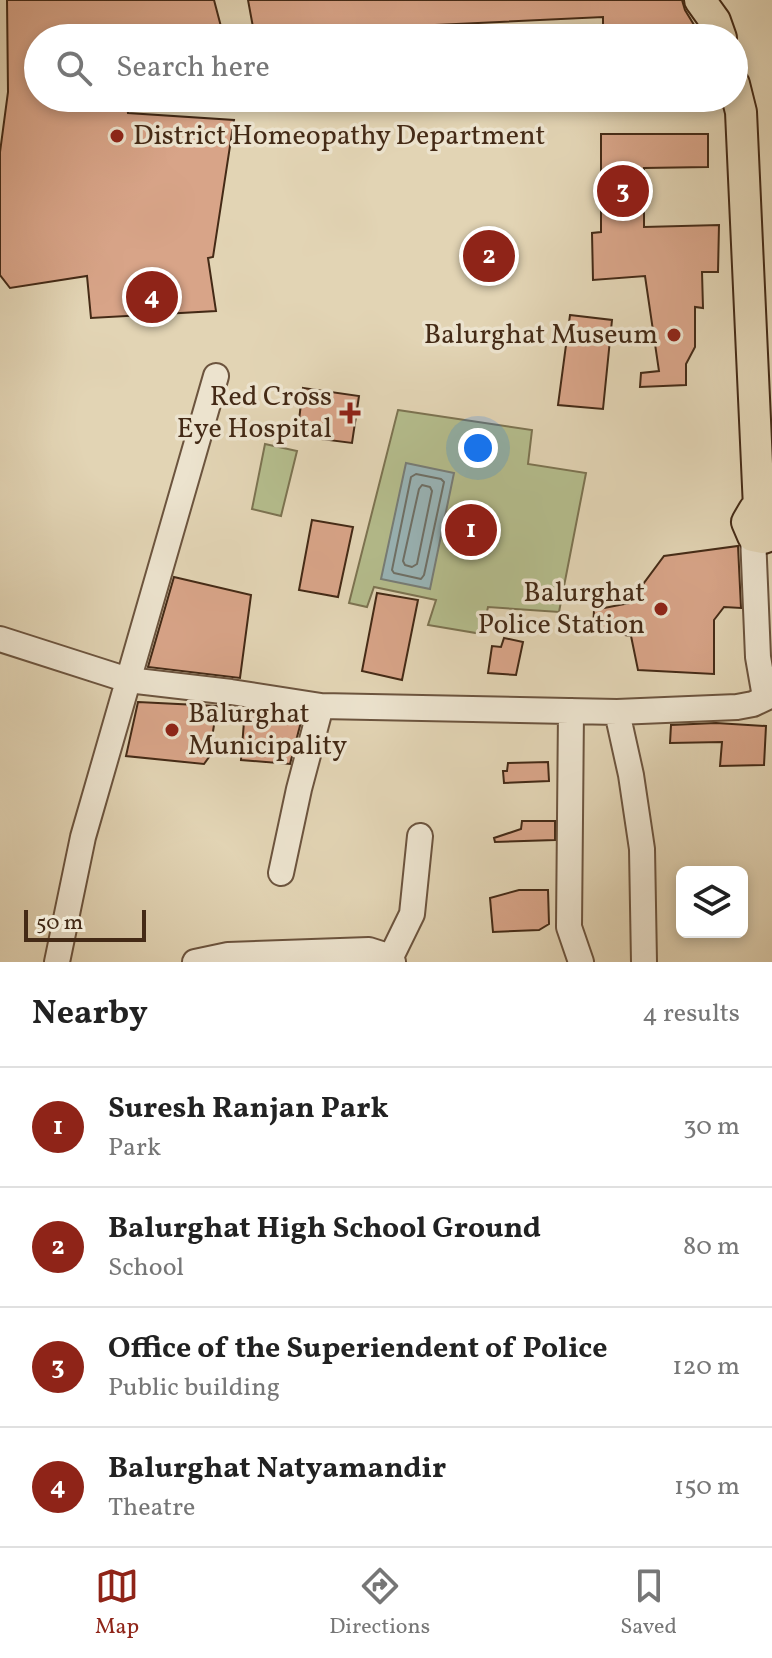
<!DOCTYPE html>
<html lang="en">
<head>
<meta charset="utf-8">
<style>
	body { margin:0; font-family:Vollkorn,serif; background:#f6f6f6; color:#222 }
	.controls { position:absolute; right:24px; bottom:24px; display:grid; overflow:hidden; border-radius:12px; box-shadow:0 4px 12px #0003 }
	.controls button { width:72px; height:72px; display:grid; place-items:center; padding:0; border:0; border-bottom:2px solid #e0e0e0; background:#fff; color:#222; font:40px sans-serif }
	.scale { position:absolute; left:24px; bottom:20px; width:122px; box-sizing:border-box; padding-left:8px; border:4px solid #442a16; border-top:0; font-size:22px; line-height:28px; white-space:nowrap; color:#442a16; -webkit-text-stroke:6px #ece3ce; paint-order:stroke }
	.you { position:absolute; left:478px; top:448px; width:28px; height:28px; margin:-20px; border:6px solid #fff; border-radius:50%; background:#1a73e8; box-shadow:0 0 0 12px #1a73e833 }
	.badge { display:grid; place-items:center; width:52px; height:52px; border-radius:50%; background:#8f2418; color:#fff; font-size:26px; font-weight:700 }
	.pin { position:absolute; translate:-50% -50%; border:4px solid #fff; box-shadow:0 2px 8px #0006 }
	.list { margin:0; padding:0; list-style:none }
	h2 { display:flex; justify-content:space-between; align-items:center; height:104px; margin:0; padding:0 32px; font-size:34px }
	h2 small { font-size:26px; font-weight:400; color:#767676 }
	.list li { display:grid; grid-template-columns:52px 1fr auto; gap:24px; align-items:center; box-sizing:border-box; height:120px; padding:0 32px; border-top:2px solid #e0e0e0 }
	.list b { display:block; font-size:30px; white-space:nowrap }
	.list p { margin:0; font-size:26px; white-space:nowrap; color:#767676 }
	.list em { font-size:26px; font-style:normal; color:#767676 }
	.icon { flex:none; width:44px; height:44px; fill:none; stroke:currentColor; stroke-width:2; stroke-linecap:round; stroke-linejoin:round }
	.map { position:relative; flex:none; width:772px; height:962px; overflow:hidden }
	.search { position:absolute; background:#fff; box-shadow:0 4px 12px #0003; left:24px; right:24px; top:24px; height:88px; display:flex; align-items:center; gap:20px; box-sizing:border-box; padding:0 28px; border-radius:44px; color:#767676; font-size:30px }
	.sheet { height:584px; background:#fff }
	nav { display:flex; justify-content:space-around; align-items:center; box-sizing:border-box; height:112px; border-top:2px solid #e0e0e0; background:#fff; font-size:22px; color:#767676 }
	nav a { display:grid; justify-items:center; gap:4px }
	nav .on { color:#8f2418 }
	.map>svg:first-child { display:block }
</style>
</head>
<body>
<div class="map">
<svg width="772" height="962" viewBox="0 0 772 962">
	<rect width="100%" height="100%" fill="#e2d4b4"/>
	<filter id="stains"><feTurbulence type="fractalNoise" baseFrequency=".0025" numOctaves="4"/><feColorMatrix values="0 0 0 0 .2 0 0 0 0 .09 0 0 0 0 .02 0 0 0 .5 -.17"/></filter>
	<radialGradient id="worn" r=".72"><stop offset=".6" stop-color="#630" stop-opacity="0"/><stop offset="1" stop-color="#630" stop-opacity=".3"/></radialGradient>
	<path fill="#b4bc8c" stroke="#7c7351" stroke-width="2" d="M 398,410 L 532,430 L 528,464 L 586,473 L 559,612 L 488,607 L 482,634 L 428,625 L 436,600 L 374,587 L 367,607 L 349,603 Z
		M 265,444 L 297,451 L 281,516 L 252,509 Z"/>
	<path fill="#99b5b8" stroke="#777d77" stroke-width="2" d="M 406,463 L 454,473 L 430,589 L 381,579 Z"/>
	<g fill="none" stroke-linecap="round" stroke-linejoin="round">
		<path stroke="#6e7067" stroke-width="2" d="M 416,474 L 441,479 L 444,482 L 424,575 L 421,579 L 394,573 L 392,570 L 411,477 Z
			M 422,485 L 430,487 L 432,491 L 417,564 L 412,567 L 405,565 L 403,561 L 419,489 Z"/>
	</g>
	<path fill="#d8a488" stroke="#442a16" stroke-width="2" d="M 7,0 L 214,0 L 224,38 L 38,38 L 38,98 L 126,98 L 128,113 L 234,120 L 213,257 L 208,258 L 216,311 L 91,318 L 87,276 L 10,288 L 0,275 L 0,152 L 8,92 Z
		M 248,0 L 682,0 L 685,10 L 702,38 L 603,38 L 603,17 L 436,25 L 437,38 L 255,38 Z
		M 601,134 L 708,134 L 708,167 L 644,168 L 644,227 L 719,225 L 718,272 L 702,272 L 703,308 L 695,307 L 695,347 L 686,364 L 686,385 L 640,387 L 641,373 L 659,371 L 645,276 L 593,280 L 592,233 L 601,232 Z
		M 570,315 L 612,320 L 603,409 L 558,405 Z
		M 303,388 L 359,396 L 352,443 L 297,436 Z
		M 312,520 L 353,527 L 338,597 L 299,590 Z
		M 738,546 L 741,608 L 724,607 L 714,620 L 714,674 L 638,670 L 631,636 L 593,630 L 594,610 L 629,603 L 664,556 Z
		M 174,577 L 251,595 L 240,678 L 148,667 Z
		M 377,593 L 418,600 L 402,680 L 362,671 Z
		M 504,638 L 523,642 L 516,675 L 488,673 L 492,646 L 501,647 Z
		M 138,702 L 217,706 L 209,757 L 204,764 L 126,756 Z
		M 245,709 L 302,718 L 290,764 L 241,760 Z
		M 716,723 L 766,726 L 764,765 L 720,766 L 722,742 L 670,743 L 671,725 Z
		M 548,762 L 549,781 L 504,783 L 503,771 L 507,771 L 508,763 Z
		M 522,821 L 555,821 L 555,840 L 495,842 L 494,838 L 521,829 Z
		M 519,890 L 548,890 L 549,924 L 539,930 L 493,932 L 490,898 Z"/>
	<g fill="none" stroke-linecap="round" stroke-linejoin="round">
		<defs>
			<path id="minor" d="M 753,536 L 758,657 L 765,697
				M 0,639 L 128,680 L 231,692 L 321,706 L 617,712 L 737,707 L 753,704 L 772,695
				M 571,711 L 569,927 L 581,962
				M 617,712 L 631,775 L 642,849 L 644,962
				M 281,873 L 299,789 L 321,706
				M 391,957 L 412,914 L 420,836
				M 57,962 L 83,837 L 216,376
				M 195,962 L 228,955 L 369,950 L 391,957 L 393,962"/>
			<path id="major" d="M 700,0 L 715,21 L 721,38
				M 734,84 L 741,112 L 759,508
				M 772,512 L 764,508 L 754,510 L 747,522 L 753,536 L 763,538 L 772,535"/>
		</defs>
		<use href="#minor" stroke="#6c543e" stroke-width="28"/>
		<use href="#major" stroke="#442a16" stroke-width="34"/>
		<use href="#minor" stroke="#ece3ce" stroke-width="24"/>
		<use href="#major" stroke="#e2d4b4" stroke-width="30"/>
	</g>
	<g fill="#8f2418" stroke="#ece3ce" stroke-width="3">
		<circle cx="117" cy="136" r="8"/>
		<circle cx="674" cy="335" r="8"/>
		<path d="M346 401h8v8h8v8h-8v8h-8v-8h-8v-8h8z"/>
		<circle cx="661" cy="609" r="8"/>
		<circle cx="172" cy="730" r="8"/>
	</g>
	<g text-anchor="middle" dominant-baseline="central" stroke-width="7" stroke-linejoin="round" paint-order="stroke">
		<g font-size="28" fill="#442a16" stroke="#ece3ce" text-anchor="end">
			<text x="133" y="136" text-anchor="start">District Homeopathy Department</text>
			<text x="658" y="335">Balurghat Museum</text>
			<text x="332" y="397">Red Cross<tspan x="332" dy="32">Eye Hospital</tspan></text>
			<text x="645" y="593">Balurghat<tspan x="645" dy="32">Police Station</tspan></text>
			<text x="188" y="714" text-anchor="start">Balurghat<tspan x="188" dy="32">Municipality</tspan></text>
		</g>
	</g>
	<rect width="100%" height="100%" filter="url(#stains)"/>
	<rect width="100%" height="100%" fill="url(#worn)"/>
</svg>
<div class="controls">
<button><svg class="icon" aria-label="layers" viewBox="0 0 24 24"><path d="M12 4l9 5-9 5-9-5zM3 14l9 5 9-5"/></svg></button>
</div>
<div class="scale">50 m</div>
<div class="you"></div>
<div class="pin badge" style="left:471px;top:530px">1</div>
<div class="pin badge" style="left:489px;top:256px">2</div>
<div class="pin badge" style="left:623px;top:191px">3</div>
<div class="pin badge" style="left:152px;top:297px">4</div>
<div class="search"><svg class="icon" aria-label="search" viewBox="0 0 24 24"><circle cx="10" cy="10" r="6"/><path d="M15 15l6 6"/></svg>Search here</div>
</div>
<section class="sheet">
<h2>Nearby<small>4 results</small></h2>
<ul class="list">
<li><span class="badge">1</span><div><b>Suresh Ranjan Park</b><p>Park</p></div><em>30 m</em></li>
<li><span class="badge">2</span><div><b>Balurghat High School Ground</b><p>School</p></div><em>80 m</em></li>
<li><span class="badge">3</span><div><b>Office of the Superiendent of Police</b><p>Public building</p></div><em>120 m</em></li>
<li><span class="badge">4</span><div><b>Balurghat Natyamandir</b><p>Theatre</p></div><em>150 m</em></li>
</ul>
</section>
<nav>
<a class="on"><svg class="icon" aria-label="map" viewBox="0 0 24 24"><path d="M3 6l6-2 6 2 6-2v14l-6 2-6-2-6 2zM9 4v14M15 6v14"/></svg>Map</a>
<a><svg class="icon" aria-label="directions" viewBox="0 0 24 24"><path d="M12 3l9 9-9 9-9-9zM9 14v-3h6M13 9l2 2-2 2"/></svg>Directions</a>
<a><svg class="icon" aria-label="saved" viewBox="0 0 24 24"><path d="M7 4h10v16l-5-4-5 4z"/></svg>Saved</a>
</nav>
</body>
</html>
